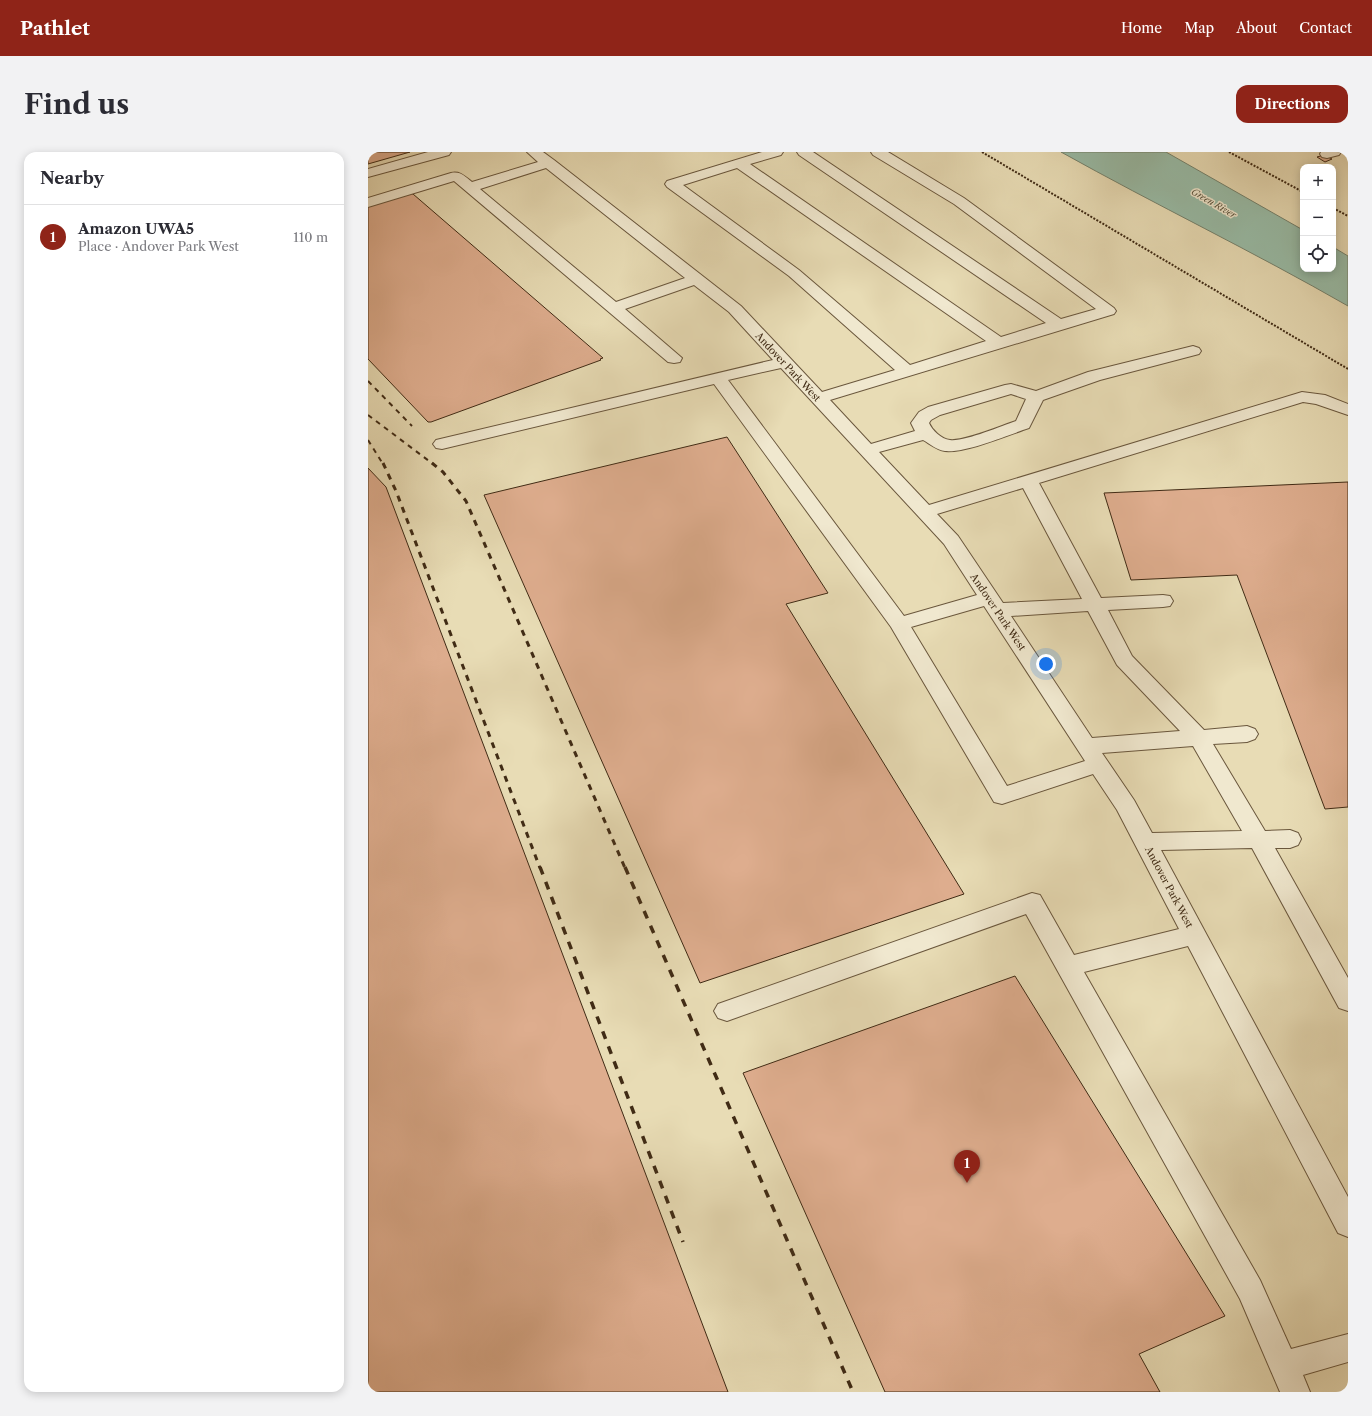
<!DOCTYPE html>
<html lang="en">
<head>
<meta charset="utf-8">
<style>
	body { margin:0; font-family:"Libre Caslon Text",serif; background:#f2f2f3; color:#2b2b33 }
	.controls { position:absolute; right:12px; top:12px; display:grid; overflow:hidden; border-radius:8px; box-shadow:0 2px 10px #0003 }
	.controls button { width:36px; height:36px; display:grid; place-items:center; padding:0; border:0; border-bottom:1px solid #e1e1e2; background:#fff; color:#2b2b33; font:20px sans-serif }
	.you { position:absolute; left:678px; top:512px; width:14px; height:14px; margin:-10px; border:3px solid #fff; border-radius:50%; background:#1a73e8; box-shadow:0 0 0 6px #1a73e833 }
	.badge { display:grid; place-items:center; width:26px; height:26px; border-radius:50%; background:#8f2418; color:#fff; font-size:13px; font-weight:700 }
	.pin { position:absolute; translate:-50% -33px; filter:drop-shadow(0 1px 2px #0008) }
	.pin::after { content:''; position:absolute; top:21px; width:14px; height:12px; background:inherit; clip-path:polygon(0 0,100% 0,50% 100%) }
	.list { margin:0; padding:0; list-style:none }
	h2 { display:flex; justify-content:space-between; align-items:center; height:52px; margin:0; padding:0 16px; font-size:17px }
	h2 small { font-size:13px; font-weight:400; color:#7c7c81 }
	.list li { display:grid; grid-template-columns:26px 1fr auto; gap:12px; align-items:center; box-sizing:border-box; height:64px; padding:0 16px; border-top:1px solid #e1e1e2 }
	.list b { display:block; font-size:15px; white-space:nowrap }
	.list p { margin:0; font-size:13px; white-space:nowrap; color:#7c7c81 }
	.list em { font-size:13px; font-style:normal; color:#7c7c81 }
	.icon { flex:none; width:22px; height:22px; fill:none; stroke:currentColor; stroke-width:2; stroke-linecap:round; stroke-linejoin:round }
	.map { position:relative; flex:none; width:980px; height:1240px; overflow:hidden; border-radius:12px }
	header { display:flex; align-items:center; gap:24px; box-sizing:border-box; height:56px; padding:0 20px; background:#8f2418; color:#fff }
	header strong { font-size:19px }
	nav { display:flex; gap:22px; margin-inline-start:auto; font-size:14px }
	.intro { display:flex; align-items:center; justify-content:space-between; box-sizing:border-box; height:96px; padding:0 24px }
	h1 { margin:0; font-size:28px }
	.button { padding:10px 18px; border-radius:12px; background:#8f2418; color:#fff; font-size:14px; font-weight:700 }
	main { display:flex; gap:24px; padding:0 24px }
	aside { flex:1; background:#fff; border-radius:12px; box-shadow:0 2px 10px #0003 }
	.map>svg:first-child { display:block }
</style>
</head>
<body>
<header>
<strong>Pathlet</strong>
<nav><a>Home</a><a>Map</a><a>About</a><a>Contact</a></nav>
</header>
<div class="intro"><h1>Find us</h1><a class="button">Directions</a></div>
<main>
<aside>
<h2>Nearby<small></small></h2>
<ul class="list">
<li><span class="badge">1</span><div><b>Amazon UWA5</b><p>Place · Andover Park West</p></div><em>110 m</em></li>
</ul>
</aside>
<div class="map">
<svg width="980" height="1240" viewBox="0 0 980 1240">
	<rect width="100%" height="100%" fill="#e8dcb5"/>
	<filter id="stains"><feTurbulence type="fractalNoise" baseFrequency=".005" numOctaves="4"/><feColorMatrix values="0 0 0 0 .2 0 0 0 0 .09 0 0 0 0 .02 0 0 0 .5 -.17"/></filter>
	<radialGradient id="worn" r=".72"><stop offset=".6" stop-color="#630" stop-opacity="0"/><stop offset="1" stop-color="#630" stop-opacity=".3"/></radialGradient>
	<path fill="#99bca7" stroke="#75826d" d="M 693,0 L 798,0 L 935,78 L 935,117 L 965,117 L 965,95 L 980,104 L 980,154 C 886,100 788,53 693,0 Z"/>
	<path fill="#dead8e" stroke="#402b15" d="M 0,0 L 42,0 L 0,12 Z
		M 956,3 L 964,7 L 957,10 L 949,5 Z
		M 42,41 L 45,42 L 235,206 L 232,207 L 233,208 L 63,270 L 60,270 L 0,207 L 0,54 Z
		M 359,285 L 460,441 L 418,452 L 596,742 L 332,831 L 116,343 Z
		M 0,316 L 18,335 L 360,1240 L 0,1240 Z
		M 980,330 L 980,655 L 957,657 L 869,423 L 763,428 L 736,341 Z
		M 647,824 L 857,1164 L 771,1202 L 792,1240 L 517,1240 L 375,921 Z"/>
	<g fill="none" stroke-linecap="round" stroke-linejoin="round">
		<defs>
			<path id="minor" d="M 60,0 L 83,0 L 81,3 L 0,25 L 0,17 Z
				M 159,0 L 175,0 L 186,8 L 373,154 L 454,240 L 527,218 L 421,124 L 299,35 L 297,32 L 299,29 L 394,0 L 415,0 L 413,3 L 382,12 L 633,185 L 678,171 L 431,3 L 429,0 L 445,0 L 693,167 L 728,157 L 586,52 L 505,3 L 503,0 L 520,0 L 596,46 L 746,156 L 748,159 L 746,162 L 462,248 L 503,292 L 547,279 L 543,271 L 551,260 L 560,255 L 637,233 L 643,232 L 668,239 L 720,220 L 825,194 L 831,196 L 833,199 L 831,202 L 732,228 L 675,248 L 661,276 C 640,283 598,301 577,299 C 569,298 562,292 555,288 L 511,300 L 561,353 L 934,240 L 957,243 L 980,252 L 980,263 L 948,252 L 935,250 L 671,331 L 733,446 L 795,443 L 802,444 L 805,449 L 802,454 L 795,455 L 740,458 L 764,504 L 836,578 L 879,574 L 887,577 L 890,582 L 887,587 L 879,590 L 845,592 L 897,679 L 922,678 L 930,681 L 933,687 L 930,693 L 922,696 L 907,696 L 980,826 L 980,859 L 971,856 L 884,696 L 793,698 L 980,1045 L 980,1085 L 970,1081 L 820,794 L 716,820 L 892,1128 L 923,1197 L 980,1182 L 980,1210 L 935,1223 L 942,1240 L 912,1240 L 872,1147 L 658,762 L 359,869 L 350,866 L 346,859 L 350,852 L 664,741 L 672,743 L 706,803 L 811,777 L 749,658 L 725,622 L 634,652 L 626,650 L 523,475 L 346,232 L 74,297 L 68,296 L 65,292 L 68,288 L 405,208 L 361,160 L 326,133 L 257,157 L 314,206 L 312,210 L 306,211 L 300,210 L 86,29 L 0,55 L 0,46 L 83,21 C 93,19 97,25 104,30 L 170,10 ZM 178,16 L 317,126 L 248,150 L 112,37 ZM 369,16 L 618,189 L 542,213 L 431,118 L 315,33 ZM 413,216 L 576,392 L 609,443 L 536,464 L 360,228 ZM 643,242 L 658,247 L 648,269 C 633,274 596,290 582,288 C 573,287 564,278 561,271 L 563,268 L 572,263 ZM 655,336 L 714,447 L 635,451 L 590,384 L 569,362 ZM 616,454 L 717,609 L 639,634 L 543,475 ZM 720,459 L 749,513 L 812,579 L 724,586 L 643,464 ZM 825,594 L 874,679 L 784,681 L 766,648 L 734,601 Z
				M 953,0 L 973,0 L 971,3 L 959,6 L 954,5 L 952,2 Z"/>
		</defs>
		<use href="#minor" stroke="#6a573d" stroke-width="2"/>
		<path stroke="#402b15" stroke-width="2" stroke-dasharray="2 1.5" stroke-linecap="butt" d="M 614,0 L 980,217
			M 861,0 L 935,40
			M 965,56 L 980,64"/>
		<use href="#minor" fill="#f0e8cf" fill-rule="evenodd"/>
		<path stroke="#402b15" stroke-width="2" stroke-dasharray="5 5" stroke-linecap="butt" d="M 0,229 L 44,274
			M 0,263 L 65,312
			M 0,288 L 15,312"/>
		<path stroke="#402b15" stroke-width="3" stroke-dasharray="6 6" stroke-linecap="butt" d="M 15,311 L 28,339 L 172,716
			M 64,311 L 75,320 L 98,349 L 257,716"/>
		<path stroke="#402b15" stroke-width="3.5" stroke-dasharray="8 8" stroke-linecap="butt" d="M 172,715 L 315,1090
			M 257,715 L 485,1240"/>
	</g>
	<g text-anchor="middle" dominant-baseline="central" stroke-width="3" stroke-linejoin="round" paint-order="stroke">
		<g font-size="9" font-style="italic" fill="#564f3a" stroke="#f0e8cf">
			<text transform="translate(846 51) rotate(30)">Green River</text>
		</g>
		<g font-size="10" fill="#402b15" stroke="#f0e8cf">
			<text transform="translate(420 215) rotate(47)">Andover Park West</text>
			<text transform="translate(630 460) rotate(56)">Andover Park West</text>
			<text transform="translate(801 735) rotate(62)">Andover Park West</text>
		</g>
	</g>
	<rect width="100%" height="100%" filter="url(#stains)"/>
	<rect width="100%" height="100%" fill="url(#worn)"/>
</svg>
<div class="controls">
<button>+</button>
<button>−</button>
<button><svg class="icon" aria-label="locate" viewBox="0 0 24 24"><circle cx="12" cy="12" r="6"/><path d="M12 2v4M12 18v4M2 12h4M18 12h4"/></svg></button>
</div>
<div class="you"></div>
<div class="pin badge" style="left:599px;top:1031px">1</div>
</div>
</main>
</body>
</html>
